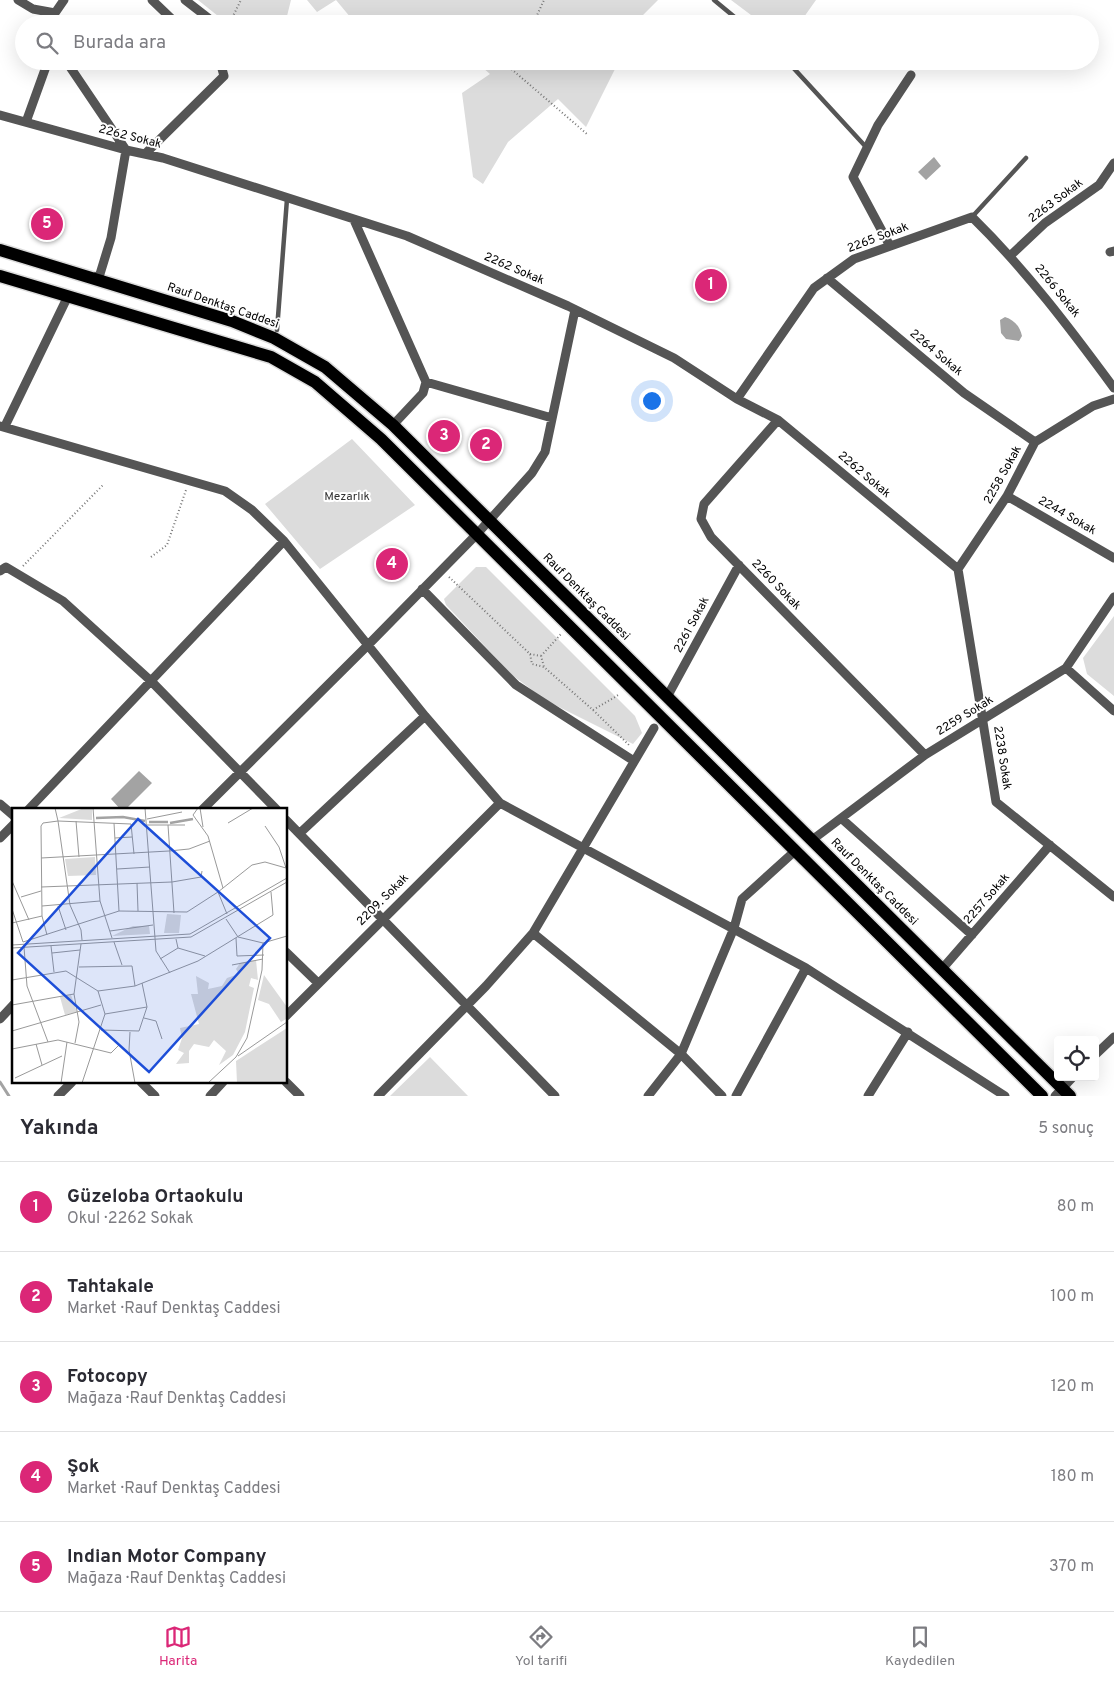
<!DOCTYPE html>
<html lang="tr">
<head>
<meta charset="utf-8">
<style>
	body { margin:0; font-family:Overpass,sans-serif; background:#f7f7f7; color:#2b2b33 }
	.controls { position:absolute; right:15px; bottom:15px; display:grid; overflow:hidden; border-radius:5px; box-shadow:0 5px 20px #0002 }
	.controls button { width:45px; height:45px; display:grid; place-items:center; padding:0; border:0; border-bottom:1px solid #e1e1e2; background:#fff; color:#2b2b33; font:25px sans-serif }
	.you { position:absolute; left:651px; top:400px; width:18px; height:18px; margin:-12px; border:4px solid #fff; border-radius:50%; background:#1a73e8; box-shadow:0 0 0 8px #1a73e833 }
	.badge { display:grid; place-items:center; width:32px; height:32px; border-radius:50%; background:#db2777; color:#fff; font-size:16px; font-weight:700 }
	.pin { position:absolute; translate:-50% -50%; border:2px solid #fff; box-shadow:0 1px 5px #0006 }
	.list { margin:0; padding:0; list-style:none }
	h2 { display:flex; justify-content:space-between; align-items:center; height:65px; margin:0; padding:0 20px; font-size:21px }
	h2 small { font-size:16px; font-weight:400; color:#7c7c81 }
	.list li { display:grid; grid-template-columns:32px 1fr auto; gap:15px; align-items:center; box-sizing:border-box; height:90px; padding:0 20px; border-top:1px solid #e1e1e2 }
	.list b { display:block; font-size:19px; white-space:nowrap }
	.list p { margin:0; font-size:16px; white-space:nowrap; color:#7c7c81 }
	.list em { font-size:16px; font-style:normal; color:#7c7c81 }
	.icon { flex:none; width:28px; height:28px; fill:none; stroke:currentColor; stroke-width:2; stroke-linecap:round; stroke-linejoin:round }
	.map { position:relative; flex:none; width:1114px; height:1096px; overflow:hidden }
	.search { position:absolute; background:#fff; box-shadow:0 5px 20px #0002; left:15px; right:15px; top:15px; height:55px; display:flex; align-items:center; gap:12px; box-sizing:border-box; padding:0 18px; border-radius:28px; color:#7c7c81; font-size:19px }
	.sheet { height:515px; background:#fff }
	nav { display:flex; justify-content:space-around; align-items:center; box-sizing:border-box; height:70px; border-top:1px solid #e1e1e2; background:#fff; font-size:14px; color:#7c7c81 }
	nav a { display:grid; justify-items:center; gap:2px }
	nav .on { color:#db2777 }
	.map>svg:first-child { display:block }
</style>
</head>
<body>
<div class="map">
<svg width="1114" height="1096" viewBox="0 0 1114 1096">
	<rect width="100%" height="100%" fill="#fff"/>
	<path fill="#dcdcdc" d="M 198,0 L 291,0 L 285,24 L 228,24 Z
		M 307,0 L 336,0 L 317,12 Z
		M 336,0 L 658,0 L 643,15 L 638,24 L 421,24 L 416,20 L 401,24 L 356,24 Z
		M 731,0 L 816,0 L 799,24 L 763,24 Z
		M 475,61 L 619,61 L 586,127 L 558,99 L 508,142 L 483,184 L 473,177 L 462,93 L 490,74 Z
		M 352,439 L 415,505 L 320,569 L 265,504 Z
		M 476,567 L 486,567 L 635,716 L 642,733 L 633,744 L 547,701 L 512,675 L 446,605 L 444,599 Z
		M 1114,616 L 1114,696 L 1087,674 L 1083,658 Z
		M 430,1057 L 468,1096 L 390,1096 Z"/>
	<path fill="#a3a3a3" d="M 934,157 L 941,166 L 926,180 L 918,172 Z
		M 1005,317 C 1014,320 1020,326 1022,336 L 1019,341 L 1006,339 L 1001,333 L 1000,320 Z
		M 139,771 L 152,783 L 125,810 L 121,810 L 111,799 Z"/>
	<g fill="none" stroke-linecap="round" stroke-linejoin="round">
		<path stroke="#a3a3a3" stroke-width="3" d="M 0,1082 L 9,1096"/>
		<defs>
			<path id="primary" d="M 0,250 L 232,321 L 274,338 L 325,367 L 393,425 L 1070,1096
				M 0,276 L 271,357 L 315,382 L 381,439 L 1042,1096"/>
		</defs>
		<use href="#primary" stroke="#dbdbdb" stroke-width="15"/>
		<path stroke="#777" stroke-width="2" stroke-dasharray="1 2.5" stroke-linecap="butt" d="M 229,24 L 241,0
			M 533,24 L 544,0
			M 513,61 L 509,67 L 587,134
			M 151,557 L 167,545 L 186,490
			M 23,566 L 103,485
			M 449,577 L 530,654 L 532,664 L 544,667 L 593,710 L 620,694
			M 530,654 L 541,656 L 544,667
			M 541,656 L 561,634
			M 593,710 L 629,745"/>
		<path stroke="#555" stroke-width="4.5" d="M 714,0 L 743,24
			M 787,61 L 866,147
			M 972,217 L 1026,158
			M 277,330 L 287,199"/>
		<path stroke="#555" stroke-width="9" d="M 18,0 L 33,9 L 55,13 L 64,0
			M 152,0 L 177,24
			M 185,0 L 216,24
			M 54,24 L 55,13
			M 66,61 L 126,150 L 111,238 L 100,274 L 94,278
			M 276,61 L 283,64
			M 0,115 L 126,150 L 163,158 L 407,236 L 568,306 L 674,358 L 737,399 L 778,420 L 958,569
			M 26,122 L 48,61
			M 145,154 L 224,76 L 221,65 L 217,61
			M 354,220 L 426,382 L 423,393 L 393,425
			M 890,246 L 853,177 L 878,125 L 911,75
			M 1110,252 L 1114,251
			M 1011,255 L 1045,223 L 1099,185 L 1114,163
			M 827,278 L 964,393 L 1035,442
			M 426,382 L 552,418
			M 737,399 L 814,288 L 854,259 L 972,217 C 1026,270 1069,327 1114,388
			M 778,420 L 704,504 L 701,519 L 711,537 L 925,755
			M 0,426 L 225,491 L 252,510 L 284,541 L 425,716 L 500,803 L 806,968 L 1005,1096
			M 5,426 L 68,296
			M 1007,496 L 1114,558
			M 958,569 L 996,802 L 1114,897
			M 958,569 L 1007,496 L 1035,442 L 1093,406 L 1114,399
			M 0,571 L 6,567 L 63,601 L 151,681 L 277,810
			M 422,589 L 516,685 L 634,761
			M 1066,668 L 1114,711
			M 667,697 L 739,565
			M 0,804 L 14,816
			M 28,810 L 284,541
			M 202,810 L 368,645 L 477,534 L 532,473 L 545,452 L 575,310
			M 842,819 L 972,935
			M 286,820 L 555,1096
			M 300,833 L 425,716
			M 0,838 L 14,824
			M 812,840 L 925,755 L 1066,668 L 1114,597
			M 533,933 L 681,1054 L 722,1096
			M 286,952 L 318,983
			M 942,969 L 1050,845
			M 286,1016 L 500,803
			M 0,1019 L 14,1004
			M 1095,1055 L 1114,1037
			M 141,1082 L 155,1096
			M 286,1082 L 300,1096
			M 58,1096 L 72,1082
			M 210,1096 L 223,1082
			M 378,1096 L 486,986 L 533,933 L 654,728
			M 648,1096 L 681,1054 L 734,928 L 742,899 L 795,851
			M 736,1096 L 806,968
			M 868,1096 L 908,1032
			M 1055,1096 L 1073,1077"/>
		<use href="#primary" stroke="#000" stroke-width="12"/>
	</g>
	<g text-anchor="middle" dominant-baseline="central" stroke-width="4" stroke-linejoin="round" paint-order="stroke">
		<g font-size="12" fill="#000" stroke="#fff">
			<text transform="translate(130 137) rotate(14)">2262 Sokak</text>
			<text transform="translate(1056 201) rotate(-37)">2263 Sokak</text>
			<text transform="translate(878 238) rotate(-21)">2265 Sokak</text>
			<text transform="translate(514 269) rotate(23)">2262 Sokak</text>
			<text transform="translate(1057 291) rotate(51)">2266 Sokak</text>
			<text transform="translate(223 306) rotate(19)">Rauf Denktaş Caddesi</text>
			<text transform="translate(936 353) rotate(40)">2264 Sokak</text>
			<text transform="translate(864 475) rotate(40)">2262 Sokak</text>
			<text transform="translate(1003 475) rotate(-61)">2258 Sokak</text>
			<text transform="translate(1067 516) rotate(30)">2244 Sokak</text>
			<text transform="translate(776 585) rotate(46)">2260 Sokak</text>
			<text transform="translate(586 597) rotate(45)">Rauf Denktaş Caddesi</text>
			<text transform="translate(692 625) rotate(-62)">2261 Sokak</text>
			<text transform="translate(965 716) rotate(-32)">2259 Sokak</text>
			<text transform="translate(1002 758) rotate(81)">2238 Sokak</text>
			<text transform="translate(874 882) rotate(45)">Rauf Denktaş Caddesi</text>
			<text transform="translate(987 899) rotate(-49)">2257 Sokak</text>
			<text transform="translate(383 900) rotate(-45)">2209. Sokak</text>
		</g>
		<g font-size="12" fill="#333" stroke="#fff">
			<text x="347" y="497">Mezarlık</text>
		</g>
	</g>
	<g transform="translate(12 808)">
		<rect width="275" height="275" fill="#fff"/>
		<path d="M 72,0 L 80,0 L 80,12 L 47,10 ZM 83,49 L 84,67 L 56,68 L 53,51 ZM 155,106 L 169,107 L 167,125 L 152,125 ZM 121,118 L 137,118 L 138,126 L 100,128 ZM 244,152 L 246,172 L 239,170 L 237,178 L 242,180 L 233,224 L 221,247 L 207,257 L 214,243 L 202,232 L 197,239 L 182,236 L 177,243 L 177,255 L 164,256 L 172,245 L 166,242 L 170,230 L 168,220 L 187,216 L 179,186 L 186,186 L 184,168 L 197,175 L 196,181 L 210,178 L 215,170 L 227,166 L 224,161 L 228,155 ZM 252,167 L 275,199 L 274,211 L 269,214 L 257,196 L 246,192 ZM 59,187 L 65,204 L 53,207 L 48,189 ZM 275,220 L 275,275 L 225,275 L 224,253 Z" fill="#dcdcdc"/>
		<path fill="none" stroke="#a3a3a3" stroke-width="2.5" d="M 84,10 L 111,9 L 133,13M 137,14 L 156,14M 158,15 L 181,11"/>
		<path fill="none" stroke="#999" stroke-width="1" d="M 81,0 L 88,93 L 100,130M 133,0 L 144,143 L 158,165M 186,0 L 181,7 L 196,28 L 211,80M 188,0 L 191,19M 135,11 L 170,4M 64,13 L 67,49M 102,15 L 107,103M 216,15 L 241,0M 135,17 L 173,17M 156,17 L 162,105M 103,30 L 120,29M 29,50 L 157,43 L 177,41 L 198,33M 105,61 L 138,59M 0,73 L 17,112M 125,75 L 126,103M 29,79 L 160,74 L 189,69 L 190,63M 206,84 L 215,106M 9,89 L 29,83M 30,98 L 88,93M 46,98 L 54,122M 0,101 L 11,134M 214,111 L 226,129 L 251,135M 0,115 L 30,108M 98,123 L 141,117M 35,127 L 30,108 L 29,18 L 31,15 L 46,13 L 43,0M 224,130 L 225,148 L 252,147M 164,131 L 166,140 L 193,148M 70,132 L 69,122 L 58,97 L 46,13 L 119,16 L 122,46M 11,134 L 107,103 L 175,104 L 206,84 L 240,57 L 253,54 L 274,60 L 267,39 L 253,18M 102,134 L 110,157M 0,137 L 178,126 L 275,70M 39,138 L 42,164M 12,139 L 15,178 L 36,234M 0,140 L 179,129 L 275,74M 40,145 L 68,142M 148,151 L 166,140M 220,157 L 251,151M 67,159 L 120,158 L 123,178M 0,172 L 54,163 L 86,183M 86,183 L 123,178 L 186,153 L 261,107 L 259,84M 0,197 L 62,186M 93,206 L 135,199M 132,210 L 144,213 L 150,231M 89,222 L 127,223 L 135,199 L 130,175M 0,223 L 89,197M 118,224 L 117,242 L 123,275M 63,235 L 67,214 L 62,186 L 69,136M 24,236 L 30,257M 0,241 L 46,232 L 99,245 L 108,236M 226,248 L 275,214M 3,270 L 50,248M 49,275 L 55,234M 70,275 L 93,206 L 86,183M 196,275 L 224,249 L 235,230 L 250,162 L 251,135 L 275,128"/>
		<path fill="#1d4ed8" fill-opacity="0.15" stroke="#1d4ed8" stroke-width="2.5" d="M 126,11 L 258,130 L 137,264 L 6,145 Z"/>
		<rect width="275" height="275" fill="none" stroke="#000" stroke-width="2.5"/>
	</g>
</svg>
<div class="controls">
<button><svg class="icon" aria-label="locate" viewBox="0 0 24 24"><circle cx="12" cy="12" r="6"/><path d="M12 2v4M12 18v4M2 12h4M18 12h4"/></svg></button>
</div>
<div class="you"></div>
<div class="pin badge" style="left:711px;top:285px">1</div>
<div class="pin badge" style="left:486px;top:445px">2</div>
<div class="pin badge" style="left:444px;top:436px">3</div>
<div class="pin badge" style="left:392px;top:564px">4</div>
<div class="pin badge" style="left:47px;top:224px">5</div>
<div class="search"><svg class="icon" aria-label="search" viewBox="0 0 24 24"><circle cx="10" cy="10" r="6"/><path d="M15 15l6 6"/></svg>Burada ara</div>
</div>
<section class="sheet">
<h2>Yakında<small>5 sonuç</small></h2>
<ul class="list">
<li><span class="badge">1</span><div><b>Güzeloba Ortaokulu</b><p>Okul · 2262 Sokak</p></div><em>80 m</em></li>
<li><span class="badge">2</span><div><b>Tahtakale</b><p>Market · Rauf Denktaş Caddesi</p></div><em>100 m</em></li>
<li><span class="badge">3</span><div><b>Fotocopy</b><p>Mağaza · Rauf Denktaş Caddesi</p></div><em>120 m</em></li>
<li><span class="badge">4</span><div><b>Şok</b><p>Market · Rauf Denktaş Caddesi</p></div><em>180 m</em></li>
<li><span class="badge">5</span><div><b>Indian Motor Company</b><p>Mağaza · Rauf Denktaş Caddesi</p></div><em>370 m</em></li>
</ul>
</section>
<nav>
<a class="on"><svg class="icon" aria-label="map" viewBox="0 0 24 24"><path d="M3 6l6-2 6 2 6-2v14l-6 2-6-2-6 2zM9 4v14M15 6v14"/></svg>Harita</a>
<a><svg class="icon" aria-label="directions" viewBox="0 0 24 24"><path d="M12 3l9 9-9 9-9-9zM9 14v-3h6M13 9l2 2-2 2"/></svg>Yol tarifi</a>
<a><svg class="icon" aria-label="saved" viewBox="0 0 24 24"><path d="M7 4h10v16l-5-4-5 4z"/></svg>Kaydedilen</a>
</nav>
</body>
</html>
